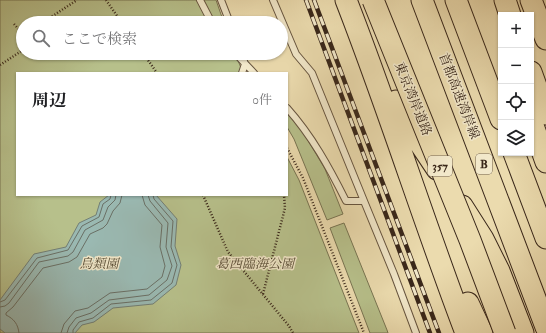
<!DOCTYPE html>
<html lang="ja">
<head>
<meta charset="utf-8">
<style>
	body { margin:0; font-family:"IM FELL Double Pica","Noto Serif JP",serif; background:#f2f2f2; color:#202124 }
	.controls { position:absolute; right:12px; top:12px; display:grid; overflow:hidden; border-radius:0px; box-shadow:0 1px 3px #0004 }
	.controls button { width:36px; height:36px; display:grid; place-items:center; padding:0; border:0; border-bottom:1px solid #e0e0e0; background:#fff; color:#202124; font:20px sans-serif }
	.list { margin:0; padding:0; list-style:none }
	h2 { display:flex; justify-content:space-between; align-items:center; height:52px; margin:0; padding:0 16px; font-size:17px }
	h2 small { font-size:13px; font-weight:400; color:#757577 }
	.icon { flex:none; width:22px; height:22px; fill:none; stroke:currentColor; stroke-width:2; stroke-linecap:round; stroke-linejoin:round }
	.map { position:relative; flex:none; width:546px; height:333px; overflow:hidden }
	.search { position:absolute; background:#fff; box-shadow:0 1px 3px #0004; left:16px; top:16px; width:272px; height:44px; display:flex; align-items:center; gap:10px; box-sizing:border-box; padding:0 14px; border-radius:22px; color:#757577; font-size:15px }
	.panel { position:absolute; background:#fff; box-shadow:0 1px 3px #0004; left:16px; top:72px; width:272px; height:124px; border-radius:0px }
	.map>svg:first-child { display:block }
</style>
</head>
<body>
<div class="map">
<svg width="546" height="333" viewBox="0 0 546 333">
	<rect width="100%" height="100%" fill="#ebdbae"/>
	<filter id="stains"><feTurbulence type="fractalNoise" baseFrequency=".005" numOctaves="4"/><feColorMatrix values="0 0 0 0 .2 0 0 0 0 .09 0 0 0 0 .02 0 0 0 .5 -.17"/></filter>
	<radialGradient id="worn" r=".72"><stop offset=".6" stop-color="#630" stop-opacity="0"/><stop offset="1" stop-color="#630" stop-opacity=".3"/></radialGradient>
	<path fill="#b7c08b" stroke="#787452" d="M 0,0 L 216,0 L 224,23 L 23,23 L 23,53 L 235,53 L 243,73 L 17,73 L 17,195 L 287,195 L 287,157 L 299,180 L 359,333 L 0,333 Z
		M 287,111 L 303,132 L 325,169 L 343,214 L 327,220 L 294,139 L 287,127 Z
		M 344,223 L 387,330 L 388,333 L 370,333 L 330,228 Z"/>
	<path fill="#9ab9b2" stroke="#737f75" d="M 109,195 L 156,195 L 177,219 L 175,246 L 181,265 L 176,285 L 153,304 L 113,308 L 94,322 L 82,325 L 75,333 L 5,333 L 0,329 L 0,300 L 34,254 L 66,247 L 79,223 L 96,215 L 100,202 Z"/>
	<g fill="none" stroke-linecap="round" stroke-linejoin="round">
		<path stroke="#6a7066" stroke-width="1" d="M 0,302 L 5,300 L 37,258 L 68,250 L 82,226 L 99,217 L 103,204 L 110,199 L 111,195
			M 0,307 L 5,306 L 9,303 L 39,262 L 68,256 L 73,252 L 85,230 L 103,220 L 108,207 L 115,200 L 116,195
			M 19,333 C 18,324 14,319 6,315 L 6,313 L 13,307 L 43,268 L 69,262 L 77,257 L 90,234 L 103,228 L 107,224 L 113,211 L 120,203 L 122,195
			M 61,333 L 64,324 L 75,311 L 88,308 L 110,293 L 147,289 L 162,277 L 165,266 L 160,247 L 162,225 L 145,205 L 142,195
			M 67,333 L 69,327 L 76,318 L 91,313 L 109,300 L 149,295 L 167,280 L 172,266 L 166,247 L 168,223 L 150,201 L 148,195
			M 73,333 L 73,330 L 79,322 L 93,318 L 111,304 L 151,300 L 172,283 L 177,265 L 171,247 L 173,221 L 154,199 L 153,195"/>
		<defs>
			<path id="lane" d="M 200,0 L 212,23
				M 221,0 L 230,23
				M 273,0 L 296,54 L 312,73 L 364,201
				M 235,53 L 254,73
				M 241,53 L 245,64 L 242,73
				M 287,108 C 312,136 329,167 346,201 L 364,201 L 394,274 L 416,333"/>
			<path id="highway" d="M 346,0 C 389,110 424,223 466,333
				M 422,0 L 546,327
				M 456,0 L 501,119
				M 505,0 L 510,15
				M 531,0 L 546,39
				M 531,72 L 546,114
				M 396,101 L 405,121 L 437,169
				M 531,120 L 546,162
				M 514,153 L 546,238
				M 462,206 L 483,239 L 499,271 L 523,333
				M 468,303 L 482,333"/>
		</defs>
		<use href="#lane" stroke="#66543f" stroke-width="8"/>
		<use href="#highway" stroke="#39271a" stroke-width="23"/>
		<path stroke="#39271a" stroke-width="2.5" stroke-dasharray="1 2" stroke-linecap="butt" d="M 106,0 L 122,23
			M 42,23 L 77,0
			M 14,24 L 23,34
			M 143,53 L 157,73
			M 0,65 L 23,50
			M 287,148 L 303,178 L 364,333
			M 203,195 L 228,252 L 289,326 L 293,333
			M 263,294 L 285,208 L 284,195"/>
		<use href="#lane" stroke="#f2e8ca" stroke-width="6"/>
		<use href="#highway" stroke="#ebdbae" stroke-width="21"/>
		<defs>
			<path id="rail" d="M 306,0 L 430,333
				M 314,0 L 439,333"/>
		</defs>
		<use href="#rail" stroke="#39271a" stroke-width="4.5"/>
		<use href="#rail" stroke="#f2e8ca" stroke-width="3" stroke-dasharray="9" stroke-linecap="butt"/>
		<defs>
			<path id="highway-bridge" d="M 373,0 L 470,240 L 505,333"/>
		</defs>
		<use href="#highway-bridge" stroke="#39271a" stroke-width="23" stroke-linecap="butt"/>
		<use href="#highway-bridge" stroke="#ebdbae" stroke-width="21"/>
	</g>
	<g text-anchor="middle" dominant-baseline="central" stroke-width="3" stroke-linejoin="round" paint-order="stroke">
		<g fill="#f2e8ca" stroke="#70614f" stroke-width="1">
			<rect x="476" y="154" width="16" height="20" rx="3"/>
			<rect x="428" y="156" width="24" height="20" rx="3"/>
		</g>
		<g font-size="12" font-weight="bold" fill="#39271a">
			<text x="484" y="164">B</text>
			<text x="440" y="166">357</text>
		</g>
		<g font-size="13" fill="#39271a" stroke="#f2e8ca">
			<text transform="translate(459 96) rotate(69)">首都高速湾岸線</text>
			<text transform="translate(413 99) rotate(68)">東京湾岸道路</text>
		</g>
		<g font-size="13" font-style="italic" fill="#584d36" stroke="#f2e8ca">
			<text x="99" y="264">鳥類園</text>
			<text x="255" y="264">葛西臨海公園</text>
		</g>
	</g>
	<rect width="100%" height="100%" filter="url(#stains)"/>
	<rect width="100%" height="100%" fill="url(#worn)"/>
</svg>
<div class="controls">
<button>+</button>
<button>−</button>
<button><svg class="icon" aria-label="locate" viewBox="0 0 24 24"><circle cx="12" cy="12" r="6"/><path d="M12 2v4M12 18v4M2 12h4M18 12h4"/></svg></button>
<button><svg class="icon" aria-label="layers" viewBox="0 0 24 24"><path d="M12 4l9 5-9 5-9-5zM3 14l9 5 9-5"/></svg></button>
</div>
<div class="search"><svg class="icon" aria-label="search" viewBox="0 0 24 24"><circle cx="10" cy="10" r="6"/><path d="M15 15l6 6"/></svg>ここで検索</div>
<section class="panel">
<h2>周辺<small>0件</small></h2>
<ul class="list">
</ul>
</section>
</div>
</body>
</html>
